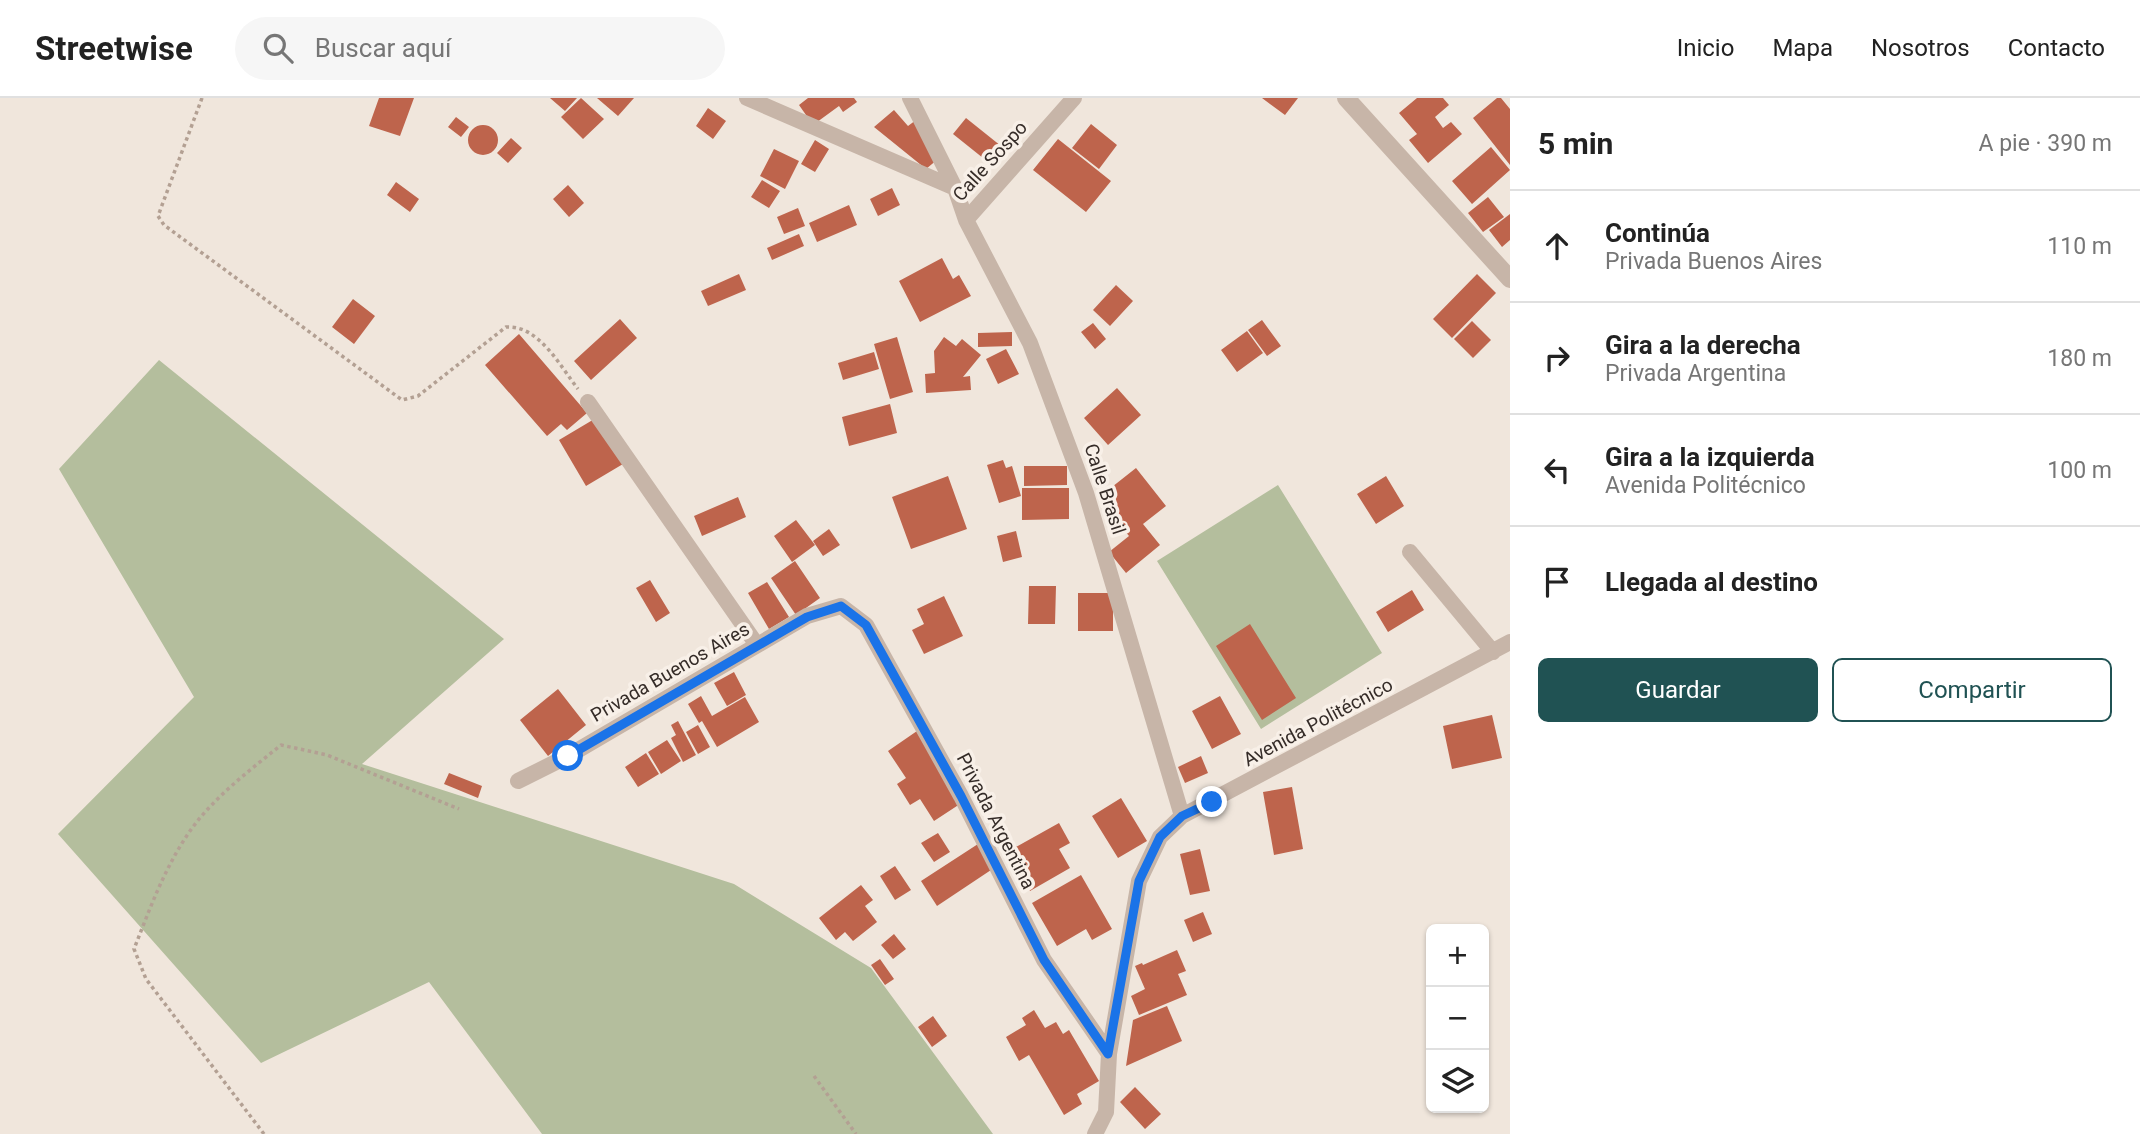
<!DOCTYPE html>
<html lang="es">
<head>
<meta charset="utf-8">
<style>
	body { margin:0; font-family:Roboto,sans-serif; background:#f6f6f6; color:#222 }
	.controls { position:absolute; right:21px; bottom:21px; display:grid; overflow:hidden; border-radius:10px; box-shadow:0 2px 5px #0004 }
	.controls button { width:63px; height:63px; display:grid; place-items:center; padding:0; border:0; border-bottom:2px solid #e0e0e0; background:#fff; color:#222; font:35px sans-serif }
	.stop { position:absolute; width:21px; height:21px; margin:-16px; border:5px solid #1a73e8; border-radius:50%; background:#fff }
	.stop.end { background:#1a73e8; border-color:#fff; box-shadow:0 2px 7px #0008 }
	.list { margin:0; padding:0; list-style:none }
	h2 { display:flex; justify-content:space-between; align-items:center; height:91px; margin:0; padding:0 28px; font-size:30px }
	h2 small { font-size:23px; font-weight:400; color:#767676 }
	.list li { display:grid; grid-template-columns:46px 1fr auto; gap:21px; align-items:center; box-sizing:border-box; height:112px; padding:0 28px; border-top:2px solid #e0e0e0 }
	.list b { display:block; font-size:26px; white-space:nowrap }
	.list p { margin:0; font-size:23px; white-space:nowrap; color:#767676 }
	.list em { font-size:23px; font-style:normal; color:#767676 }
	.actions { display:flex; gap:14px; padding:21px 28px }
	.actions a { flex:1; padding:16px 0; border:2px solid #205253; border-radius:10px; text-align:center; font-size:24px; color:#205253 }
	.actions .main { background:#205253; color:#fff }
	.icon { flex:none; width:38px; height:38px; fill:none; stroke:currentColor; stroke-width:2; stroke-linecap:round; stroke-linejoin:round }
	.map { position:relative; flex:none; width:1510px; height:1036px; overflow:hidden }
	header { display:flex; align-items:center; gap:42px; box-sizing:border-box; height:98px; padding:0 35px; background:#fff; border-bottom:2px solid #e0e0e0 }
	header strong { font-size:33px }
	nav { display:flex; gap:38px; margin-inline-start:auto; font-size:24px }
	.search { width:490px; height:63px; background:#f6f6f6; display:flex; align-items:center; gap:18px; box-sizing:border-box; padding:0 24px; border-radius:38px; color:#767676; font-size:26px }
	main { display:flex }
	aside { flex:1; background:#fff }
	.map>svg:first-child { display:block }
</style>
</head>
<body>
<header>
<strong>Streetwise</strong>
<div class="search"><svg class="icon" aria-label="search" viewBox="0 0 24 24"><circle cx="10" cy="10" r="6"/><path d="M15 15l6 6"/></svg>Buscar aquí</div>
<nav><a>Inicio</a><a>Mapa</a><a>Nosotros</a><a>Contacto</a></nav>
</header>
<main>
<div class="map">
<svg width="1510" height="1036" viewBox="0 0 1510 1036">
	<rect width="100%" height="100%" fill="#f0e6dc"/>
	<path fill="#b4be9d" d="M 159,262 L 504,541 L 362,666 L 734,786 L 871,870 L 993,1036 L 542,1036 L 429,884 L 261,965 L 58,736 L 194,599 L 59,371 Z
		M 1278,387 L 1382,555 L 1261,631 L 1157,463 Z"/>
	<path fill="#be644c" d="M 379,0 L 414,0 L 400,38 L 369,28 Z
		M 550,0 L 577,0 L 565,13 Z
		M 581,0 L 604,21 L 583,41 L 561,19 Z
		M 597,0 L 634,0 L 618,18 Z
		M 808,0 L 854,0 L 857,4 L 843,14 L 839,8 L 813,27 L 799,7 Z
		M 1262,0 L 1298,0 L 1285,17 Z
		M 1417,0 L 1443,0 L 1449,7 L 1435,19 L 1443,30 L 1451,24 L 1462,36 L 1428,65 L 1409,42 L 1417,36 L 1399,15 Z
		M 1497,0 L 1501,0 L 1510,11 L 1510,67 L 1473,20 Z
		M 708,10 L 726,23 L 713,41 L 696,28 Z
		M 894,12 L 908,28 L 916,22 L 938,61 L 926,71 L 874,29 Z
		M 456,19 L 469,29 L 461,39 L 448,29 Z
		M 966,20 L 1001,48 L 988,64 L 953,36 Z
		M 1091,26 L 1117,47 L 1099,71 L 1072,50 Z
		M468 42a15 15 0 1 1 30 0a15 15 0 1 1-30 0Z
		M 511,40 L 522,50 L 508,65 L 497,55 Z
		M 1058,41 L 1111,83 L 1086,114 L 1033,72 Z
		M 815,42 L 829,51 L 815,74 L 801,66 Z
		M 1491,49 L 1510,72 L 1472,106 L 1452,83 Z
		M 774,51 L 799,63 L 785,91 L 760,78 Z
		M 762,82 L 780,93 L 769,110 L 751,99 Z
		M 396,84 L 419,101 L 410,114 L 387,97 Z
		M 568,87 L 584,105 L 569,119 L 553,101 Z
		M 892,90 L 900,107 L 878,118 L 870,101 Z
		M 1488,99 L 1504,119 L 1483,134 L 1468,115 Z
		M 849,107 L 857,127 L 817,144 L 809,125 Z
		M 798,110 L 805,128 L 784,136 L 777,119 Z
		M 1510,116 L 1510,142 L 1502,149 L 1489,132 Z
		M 799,136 L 804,148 L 772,162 L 767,150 Z
		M 942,160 L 953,181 L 959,177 L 971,198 L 920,224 L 899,183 Z
		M 739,176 L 746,192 L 708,208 L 701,193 Z
		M 1477,176 L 1496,195 L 1452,240 L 1433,221 Z
		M 1116,187 L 1133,203 L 1110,228 L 1093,212 Z
		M 353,201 L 375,218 L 354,246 L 332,229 Z
		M 620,221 L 637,240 L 591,282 L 574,263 Z
		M 1262,222 L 1281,248 L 1267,258 L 1248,232 Z
		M 1472,223 L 1491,242 L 1473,260 L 1454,241 Z
		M 1093,225 L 1106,241 L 1095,251 L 1081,234 Z
		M 1247,233 L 1263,255 L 1237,274 L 1221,252 Z
		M 1012,234 L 1012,248 L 978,249 L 978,235 Z
		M 519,236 L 587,315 L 567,332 L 561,326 L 547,338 L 485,267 Z
		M 897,239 L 913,294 L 890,301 L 874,246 Z
		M 944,239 L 956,248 L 962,241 L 981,257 L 963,279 L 970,278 L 971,292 L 926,295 L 925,276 L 935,275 L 934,253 Z
		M 1006,251 L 1019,276 L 998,286 L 986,261 Z
		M 874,254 L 879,271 L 843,282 L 838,265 Z
		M 1117,290 L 1141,317 L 1108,347 L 1084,320 Z
		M 890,306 L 897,335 L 849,348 L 842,319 Z
		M 596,320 L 623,366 L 586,388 L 559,342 Z
		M 1003,362 L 1006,370 L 1012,368 L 1021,398 L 999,405 L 987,367 Z
		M 1024,368 L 1067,368 L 1067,387 L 1024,388 Z
		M 1136,370 L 1166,408 L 1143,426 L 1160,447 L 1126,475 L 1109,454 L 1129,438 L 1098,400 Z
		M 948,378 L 967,431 L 911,451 L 892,399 Z
		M 1386,378 L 1404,408 L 1376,426 L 1357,396 Z
		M 1022,390 L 1069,390 L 1069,421 L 1022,422 Z
		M 738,399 L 746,419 L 702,438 L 694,418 Z
		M 796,422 L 815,447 L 792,464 L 774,438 Z
		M 829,431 L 840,447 L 823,458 L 813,443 Z
		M 1016,433 L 1022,459 L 1003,464 L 997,438 Z
		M 795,463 L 820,500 L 796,517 L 771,480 Z
		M 650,482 L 670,515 L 656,524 L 636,490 Z
		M 767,484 L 789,519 L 769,531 L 748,495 Z
		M 1029,488 L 1056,488 L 1055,526 L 1028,526 Z
		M 1412,492 L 1424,512 L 1388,534 L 1376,514 Z
		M 1078,495 L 1113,495 L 1113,533 L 1078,533 Z
		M 944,498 L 963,538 L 924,556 L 912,532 L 924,526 L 917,511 Z
		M 1250,526 L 1296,600 L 1262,622 L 1216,548 Z
		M 734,574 L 746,597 L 727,608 L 714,585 Z
		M 558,591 L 586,627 L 548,658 L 520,622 Z
		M 701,598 L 712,618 L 745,599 L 759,624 L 717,649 L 702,623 L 699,625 L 688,606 Z
		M 1220,598 L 1241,636 L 1212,651 L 1192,613 Z
		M 1492,617 L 1502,660 L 1452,671 L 1443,628 Z
		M 678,623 L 696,657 L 683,664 L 671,640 L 676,637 L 671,627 Z
		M 698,627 L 710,649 L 698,656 L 686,634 Z
		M 917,633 L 963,704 L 934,723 L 920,701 L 910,707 L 897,686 L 906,680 L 888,653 Z
		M 667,642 L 681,663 L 661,676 L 648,654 Z
		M 646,655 L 659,676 L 638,689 L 625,669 Z
		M 1201,658 L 1208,675 L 1185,685 L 1178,669 Z
		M 449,675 L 482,688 L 478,700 L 444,686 Z
		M 1292,689 L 1303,751 L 1274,757 L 1263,694 Z
		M 1121,700 L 1147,743 L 1118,760 L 1092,718 Z
		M 1059,725 L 1070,745 L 1059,751 L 1070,770 L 1030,793 L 1007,754 Z
		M 938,735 L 950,754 L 934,764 L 921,745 Z
		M 978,746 L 994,770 L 937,808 L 921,783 Z
		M 1200,751 L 1210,793 L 1190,797 L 1180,756 Z
		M 895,768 L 911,792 L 895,802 L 880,778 Z
		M 1081,777 L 1112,831 L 1092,842 L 1086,831 L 1057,848 L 1032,805 Z
		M 861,787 L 873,802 L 865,808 L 877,824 L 853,843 L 845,834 L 836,842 L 819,820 Z
		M 1203,814 L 1212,836 L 1193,844 L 1184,822 Z
		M 894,836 L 906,851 L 893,861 L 881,847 Z
		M 1177,852 L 1186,873 L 1178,876 L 1187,897 L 1139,917 L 1131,898 L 1145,891 L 1135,868 L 1142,865 L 1143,867 Z
		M 880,861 L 894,881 L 885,887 L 871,867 Z
		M 1167,908 L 1182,943 L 1126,968 L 1133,922 Z
		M 1034,912 L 1045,930 L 1056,924 L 1063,936 L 1069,932 L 1099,983 L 1077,996 L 1082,1006 L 1064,1017 L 1029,957 L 1019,963 L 1006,939 L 1026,927 L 1022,920 Z
		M 933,918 L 947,938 L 932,949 L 918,929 Z
		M 1135,989 L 1161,1016 L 1145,1031 L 1120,1004 Z"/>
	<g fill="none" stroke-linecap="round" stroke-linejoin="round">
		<path stroke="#b3a093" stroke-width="3.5" stroke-dasharray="3.5 3.5" stroke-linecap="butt" d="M 202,0 L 158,118 L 164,127 L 402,302 L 418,298 L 506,229 C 539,227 560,268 578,291
			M 814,978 L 856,1036
			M 264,1036 L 146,881 L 134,851 C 150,810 165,769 190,733 C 214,699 249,673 281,647 L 327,657 L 459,711"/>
		<path stroke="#c7b5a8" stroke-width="16" d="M 747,0 L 955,90
			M 910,0 L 955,90 L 966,122 L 1030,245 L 1086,395 L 1182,718
			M 966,122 L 1074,0
			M 588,304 L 757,547
			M 1410,454 L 1493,554
			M 518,683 L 568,658 L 807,518 L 841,508 L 866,527 L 961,698 L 1044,862 L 1109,956
			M 1095,1036 L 1106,1014 L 1109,956 L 1139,783 L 1160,739 L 1182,718 L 1510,544"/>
		<path stroke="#c7b5a8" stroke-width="18" d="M 1346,0 L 1510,181"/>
	</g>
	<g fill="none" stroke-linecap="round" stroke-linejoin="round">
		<path stroke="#1a73e8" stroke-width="9" d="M 568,658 L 807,519 L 841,508 L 866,527 L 961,698 L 1044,862 L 1108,956 L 1139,783 L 1160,739 L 1182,718 L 1212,704"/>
	</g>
	<g text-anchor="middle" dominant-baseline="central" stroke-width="7" stroke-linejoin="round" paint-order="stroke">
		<g font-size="19" fill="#352c28" stroke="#f8f0e8">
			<text transform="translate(990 63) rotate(-48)">Calle Sospo</text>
			<text transform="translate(1105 391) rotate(72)">Calle Brasil</text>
			<text transform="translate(670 574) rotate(-30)">Privada Buenos Aires</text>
			<text transform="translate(1318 624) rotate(-28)">Avenida Politécnico</text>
			<text transform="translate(996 723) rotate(63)">Privada Argentina</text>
		</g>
	</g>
</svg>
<div class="controls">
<button>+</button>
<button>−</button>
<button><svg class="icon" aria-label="layers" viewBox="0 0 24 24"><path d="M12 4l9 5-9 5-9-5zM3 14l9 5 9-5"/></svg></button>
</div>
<div class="stop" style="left:568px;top:658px"></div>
<div class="stop end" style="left:1212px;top:704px"></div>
</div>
<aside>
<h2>5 min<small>A pie · 390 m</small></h2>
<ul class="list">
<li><svg class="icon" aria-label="ahead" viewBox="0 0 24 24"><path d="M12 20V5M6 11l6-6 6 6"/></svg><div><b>Continúa</b><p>Privada Buenos Aires</p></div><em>110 m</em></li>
<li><svg class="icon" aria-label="right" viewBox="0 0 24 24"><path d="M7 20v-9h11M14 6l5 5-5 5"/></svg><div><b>Gira a la derecha</b><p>Privada Argentina</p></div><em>180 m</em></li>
<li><svg class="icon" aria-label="left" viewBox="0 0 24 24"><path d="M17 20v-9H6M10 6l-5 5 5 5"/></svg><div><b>Gira a la izquierda</b><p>Avenida Politécnico</p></div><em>100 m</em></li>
<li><svg class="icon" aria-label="arrive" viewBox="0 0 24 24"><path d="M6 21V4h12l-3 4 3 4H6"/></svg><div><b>Llegada al destino</b></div></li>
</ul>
<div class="actions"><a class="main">Guardar</a><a>Compartir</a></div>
</aside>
</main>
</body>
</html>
